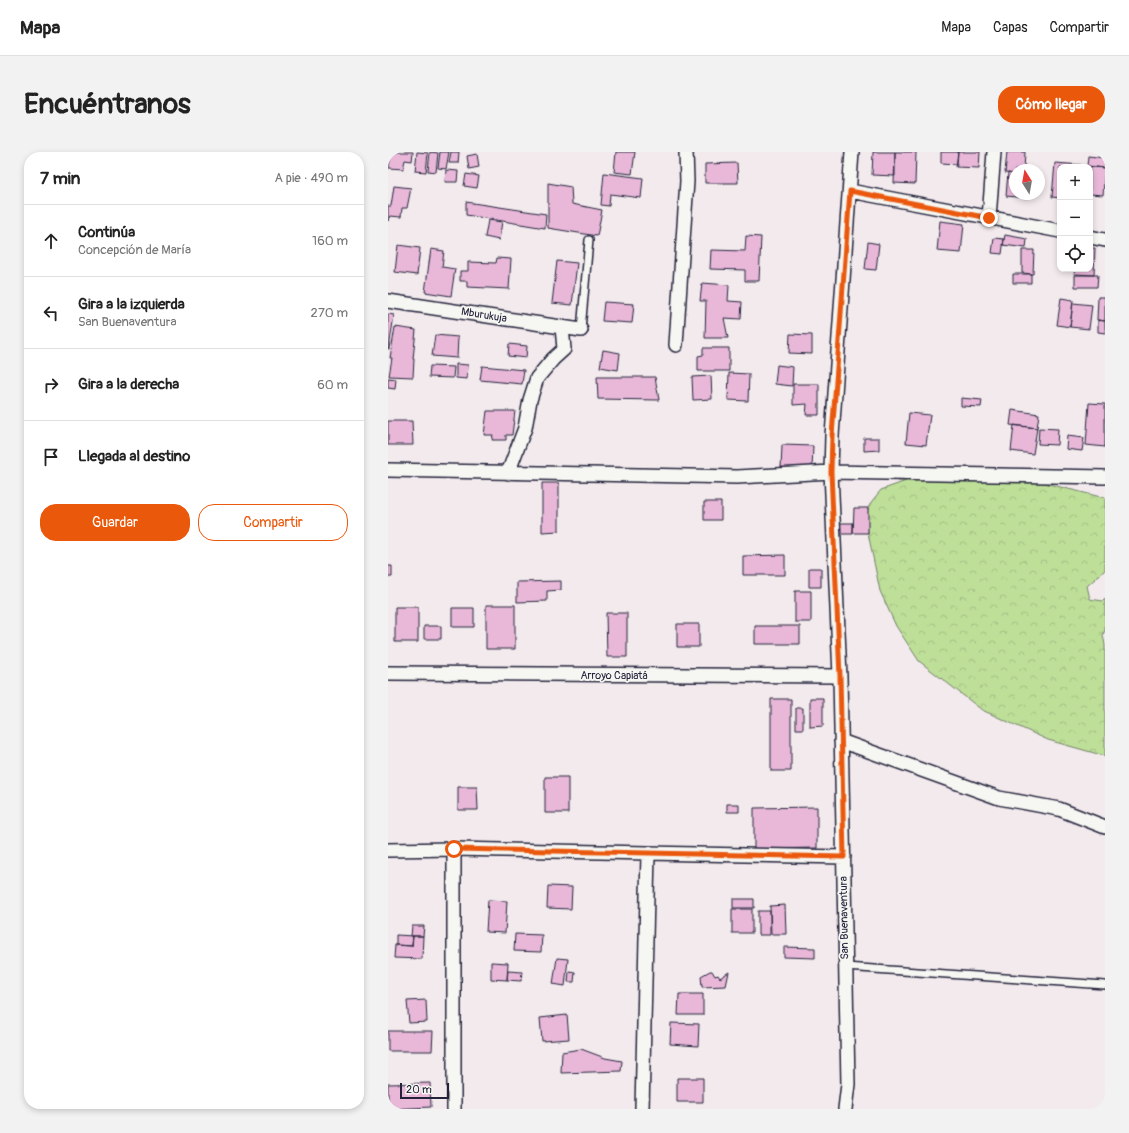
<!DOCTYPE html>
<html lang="es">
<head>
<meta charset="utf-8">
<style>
	body { margin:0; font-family:Pangolin,sans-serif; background:#f2f2f2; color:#222 }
	.controls { position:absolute; right:12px; top:12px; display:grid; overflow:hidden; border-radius:8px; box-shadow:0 2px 6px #0003 }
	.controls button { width:36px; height:36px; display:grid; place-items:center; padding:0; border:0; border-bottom:1px solid #e0e0e0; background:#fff; color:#222; font:20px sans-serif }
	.compass { position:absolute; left:621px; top:12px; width:36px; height:36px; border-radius:50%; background:#fff; box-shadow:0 2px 6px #0003; rotate:349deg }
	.scale { position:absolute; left:12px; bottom:10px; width:49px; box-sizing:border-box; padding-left:4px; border:2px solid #22223b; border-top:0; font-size:11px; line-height:14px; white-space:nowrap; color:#22223b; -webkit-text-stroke:3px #f6f6f2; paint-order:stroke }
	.stop { position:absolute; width:12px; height:12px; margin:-9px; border:3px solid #ea580c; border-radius:50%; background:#fff }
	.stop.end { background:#ea580c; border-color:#fff; box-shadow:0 1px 4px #0008 }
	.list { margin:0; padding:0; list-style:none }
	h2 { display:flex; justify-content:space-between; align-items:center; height:52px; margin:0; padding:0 16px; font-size:17px }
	h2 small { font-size:13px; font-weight:400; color:#767676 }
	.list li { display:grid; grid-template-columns:26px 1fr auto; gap:12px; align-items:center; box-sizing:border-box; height:72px; padding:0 16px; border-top:1px solid #e0e0e0 }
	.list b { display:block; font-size:15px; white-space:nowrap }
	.list p { margin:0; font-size:13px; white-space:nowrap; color:#767676 }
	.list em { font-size:13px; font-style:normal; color:#767676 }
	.actions { display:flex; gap:8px; padding:12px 16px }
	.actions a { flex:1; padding:9px 0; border:1px solid #ea580c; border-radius:16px; text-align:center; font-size:14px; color:#ea580c }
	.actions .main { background:#ea580c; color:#fff }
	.icon { flex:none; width:22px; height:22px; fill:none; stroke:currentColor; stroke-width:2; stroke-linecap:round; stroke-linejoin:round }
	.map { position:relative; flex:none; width:717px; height:957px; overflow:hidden; border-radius:16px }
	header { display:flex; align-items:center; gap:24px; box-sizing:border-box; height:56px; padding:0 20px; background:#fff; border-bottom:1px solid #e0e0e0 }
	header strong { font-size:19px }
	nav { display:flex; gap:22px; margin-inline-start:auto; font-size:14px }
	.intro { display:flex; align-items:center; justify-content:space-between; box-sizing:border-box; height:96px; padding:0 24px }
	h1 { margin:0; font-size:28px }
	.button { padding:10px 18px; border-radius:16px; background:#ea580c; color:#fff; font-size:14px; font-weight:700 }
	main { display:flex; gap:24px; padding:0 24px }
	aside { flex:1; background:#fff; border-radius:16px; box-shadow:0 2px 6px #0003 }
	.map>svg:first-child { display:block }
</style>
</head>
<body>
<header>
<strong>Mapa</strong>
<nav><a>Mapa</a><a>Capas</a><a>Compartir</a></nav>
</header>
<div class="intro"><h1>Encuéntranos</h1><a class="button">Cómo llegar</a></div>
<main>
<aside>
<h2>7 min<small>A pie · 490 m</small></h2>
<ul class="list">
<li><svg class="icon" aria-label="ahead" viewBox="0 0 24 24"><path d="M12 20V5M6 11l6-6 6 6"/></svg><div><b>Continúa</b><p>Concepción de María</p></div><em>160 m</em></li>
<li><svg class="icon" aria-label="left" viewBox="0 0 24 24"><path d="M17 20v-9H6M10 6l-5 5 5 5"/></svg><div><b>Gira a la izquierda</b><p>San Buenaventura</p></div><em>270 m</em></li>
<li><svg class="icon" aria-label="right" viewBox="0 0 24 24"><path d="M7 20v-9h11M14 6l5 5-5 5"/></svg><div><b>Gira a la derecha</b></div><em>60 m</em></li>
<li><svg class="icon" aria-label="arrive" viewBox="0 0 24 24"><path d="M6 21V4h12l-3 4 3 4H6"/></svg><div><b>Llegada al destino</b></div></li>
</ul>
<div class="actions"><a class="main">Guardar</a><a>Compartir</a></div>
</aside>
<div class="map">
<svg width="717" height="957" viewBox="0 0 717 957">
	<defs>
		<pattern id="forest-crowns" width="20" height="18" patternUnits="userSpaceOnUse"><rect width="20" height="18" fill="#bedf98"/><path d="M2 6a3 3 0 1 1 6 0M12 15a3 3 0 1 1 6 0" fill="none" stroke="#a3bf84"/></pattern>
	</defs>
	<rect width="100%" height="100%" fill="#f3eaed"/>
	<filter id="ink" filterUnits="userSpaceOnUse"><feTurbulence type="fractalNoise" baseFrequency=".025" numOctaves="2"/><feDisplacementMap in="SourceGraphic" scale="8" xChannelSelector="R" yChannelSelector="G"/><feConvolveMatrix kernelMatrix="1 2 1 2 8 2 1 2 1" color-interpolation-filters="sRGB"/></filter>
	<g filter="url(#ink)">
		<path fill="url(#forest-crowns)" stroke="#70806a" d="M 522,320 L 632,325 L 717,346 L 717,418 L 699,434 L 702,447 L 715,449 L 717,447 L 717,478 L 715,483 L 717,493 L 717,604 L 660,588 L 594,558 L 531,509 L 508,474 L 492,439 L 480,381 L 479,369 L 480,356 L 484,349 L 493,338 L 518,329 L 510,329 Z"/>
		<path fill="#e9b8d9" stroke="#22223b" d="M 3,0 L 25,0 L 24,9 L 17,8 L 15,17 L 1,16 Z
			M 29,0 L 40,1 L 38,20 L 27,19 Z
			M 42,0 L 50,1 L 48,20 L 40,19 Z
			M 52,0 L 61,0 L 58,17 L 50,16 Z
			M 63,0 L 71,0 L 70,11 L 61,11 Z
			M 228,0 L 247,0 L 244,22 L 226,20 Z
			M 485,0 L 507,0 L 507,24 L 484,23 Z
			M 507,0 L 528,0 L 527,32 L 506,31 Z
			M 553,0 L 570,0 L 569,12 L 553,11 Z
			M 570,0 L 592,0 L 591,16 L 568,15 Z
			M 619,0 L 637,0 L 636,18 L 627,18 L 627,22 L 617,21 Z
			M 89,2 L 91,15 L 81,17 L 79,4 Z
			M 700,4 L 717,6 L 717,16 L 699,14 Z
			M 349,11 L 350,31 L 317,31 L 317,12 Z
			M 667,11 L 693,13 L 693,15 L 672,15 L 672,46 L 664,45 Z
			M 695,14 L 717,16 L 715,43 L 702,42 L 702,15 L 695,15 Z
			M 58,18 L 70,19 L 69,30 L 57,30 Z
			M 216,21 L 255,26 L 253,46 L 222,42 L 221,54 L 213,53 Z
			M 620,21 L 627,22 L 627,42 L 639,42 L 639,46 L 618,44 Z
			M 78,22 L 91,24 L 89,36 L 76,34 Z
			M 160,31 L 183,35 L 184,52 L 214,58 L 209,84 L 160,76 Z
			M 6,34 L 23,36 L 19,56 L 14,56 L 13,65 L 2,64 L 0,69 L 0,54 L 3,54 Z
			M 78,50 L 158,62 L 157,76 L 78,63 Z
			M 100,68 L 114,70 L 111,88 L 97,85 Z
			M 552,69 L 576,72 L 573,101 L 549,99 Z
			M 617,83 L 639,87 L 638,96 L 615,93 Z
			M 358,84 L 373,85 L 371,129 L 357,129 L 357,118 L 322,117 L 323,98 L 357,99 Z
			M 606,86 L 616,87 L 614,102 L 604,101 Z
			M 480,90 L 491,92 L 488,118 L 477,117 Z
			M 10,93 L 32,96 L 29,123 L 7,120 Z
			M 702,96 L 707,96 L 706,123 L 686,122 L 687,117 L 702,117 Z
			M 43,97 L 56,99 L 54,115 L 67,117 L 63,144 L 37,140 Z
			M 634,98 L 646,98 L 645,122 L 634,121 Z
			M 109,106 L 123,107 L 121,137 L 79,135 L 79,129 L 72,129 L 72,119 L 80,119 L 80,110 L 108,111 Z
			M 169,109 L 189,111 L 184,153 L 164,151 Z
			M 625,122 L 643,122 L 643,131 L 625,131 Z
			M 687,123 L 710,123 L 709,135 L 687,135 Z
			M 314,131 L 341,133 L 340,149 L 354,150 L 353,167 L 336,166 L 340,186 L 317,186 L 318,149 L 312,149 Z
			M 710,145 L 717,145 L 717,169 L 709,168 Z
			M 673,146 L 685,148 L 682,175 L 669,173 Z
			M 216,150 L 246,152 L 244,171 L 214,169 Z
			M 685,151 L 704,153 L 701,177 L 682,175 Z
			M 0,162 L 6,163 L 1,197 L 0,197 Z
			M 710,168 L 717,169 L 717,181 L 710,180 Z
			M 7,175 L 28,178 L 25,207 L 26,207 L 25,225 L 1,224 L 4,206 L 2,206 Z
			M 402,182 L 424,183 L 424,202 L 401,201 Z
			M 47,183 L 70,185 L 69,206 L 44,204 Z
			M 121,192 L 139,194 L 138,206 L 120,204 Z
			M 315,196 L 341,196 L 341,219 L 310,219 L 310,204 L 315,203 Z
			M 215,198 L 232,201 L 230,218 L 212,215 Z
			M 68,212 L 80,213 L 79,227 L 68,226 Z
			M 389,213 L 405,215 L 404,234 L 387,232 Z
			M 42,214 L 66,215 L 65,226 L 41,225 Z
			M 94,214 L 136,218 L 134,232 L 92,228 Z
			M 341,221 L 361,222 L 360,249 L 340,248 Z
			M 323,224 L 324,247 L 305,248 L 304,225 Z
			M 209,225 L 267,225 L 271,248 L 210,247 Z
			M 0,226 L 8,227 L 7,237 L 0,236 Z
			M 405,232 L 431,232 L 431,263 L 418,263 L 419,252 L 405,253 Z
			M 573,246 L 594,248 L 593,255 L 573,254 Z
			M 701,251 L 717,252 L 717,295 L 698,293 Z
			M 624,258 L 651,262 L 649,276 L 622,273 Z
			M 99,259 L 127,259 L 124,283 L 118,283 L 118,288 L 104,288 L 105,283 L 96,283 Z
			M 521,261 L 542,263 L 538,293 L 518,291 Z
			M 0,269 L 24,269 L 25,293 L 0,293 Z
			M 626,273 L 649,276 L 645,302 L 623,299 Z
			M 651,276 L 670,277 L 669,293 L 650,292 Z
			M 679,284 L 696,286 L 694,299 L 678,297 Z
			M 476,286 L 491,286 L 491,298 L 476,299 Z
			M 394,293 L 425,294 L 424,318 L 393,317 Z
			M 154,331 L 171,331 L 171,379 L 154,380 Z
			M 316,350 L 333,350 L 333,368 L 316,368 Z
			M 466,356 L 480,356 L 480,381 L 465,381 Z
			M 446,371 L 465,371 L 465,382 L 446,382 Z
			M 397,403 L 397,423 L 355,423 L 355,404 Z
			M 0,414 L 4,414 L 4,425 L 0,425 Z
			M 421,416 L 433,416 L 433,435 L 421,435 Z
			M 173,429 L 173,438 L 159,439 L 159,449 L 129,450 L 129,430 Z
			M 407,439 L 423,439 L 423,470 L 407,470 Z
			M 98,453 L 127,453 L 127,497 L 98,497 Z
			M 7,455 L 30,455 L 30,490 L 7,490 Z
			M 64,456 L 86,456 L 86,475 L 64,475 Z
			M 218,461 L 239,461 L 239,505 L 219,505 Z
			M 289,472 L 311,472 L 311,495 L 289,495 Z
			M 36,474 L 53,474 L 53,487 L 36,487 Z
			M 367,474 L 412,474 L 412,492 L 367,492 Z
			M 422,546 L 435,546 L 435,574 L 422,575 Z
			M 383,547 L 403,547 L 403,619 L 383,619 Z
			M 408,556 L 415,556 L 415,577 L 408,577 Z
			M 157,625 L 180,625 L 180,661 L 157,661 Z
			M 70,635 L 89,635 L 90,658 L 70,658 Z
			M 339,652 L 351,652 L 351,660 L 339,660 Z
			M 429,655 L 429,696 L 366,697 L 366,656 Z
			M 160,734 L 184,735 L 183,757 L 159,756 Z
			M 345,747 L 366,747 L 366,756 L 345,756 Z
			M 100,748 L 119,749 L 117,781 L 98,780 Z
			M 397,753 L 398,782 L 383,782 L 382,754 Z
			M 344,757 L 364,757 L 364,781 L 344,781 Z
			M 370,759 L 382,759 L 382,783 L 370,783 Z
			M 24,774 L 36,774 L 35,784 L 23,784 Z
			M 127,782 L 154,783 L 153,800 L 126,799 Z
			M 8,783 L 25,784 L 24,794 L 8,793 Z
			M 25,784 L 35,784 L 34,807 L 6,806 L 7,793 L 24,794 Z
			M 396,795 L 427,796 L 427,806 L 396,805 Z
			M 169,806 L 180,807 L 177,834 L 165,832 Z
			M 103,810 L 120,811 L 119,828 L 103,827 Z
			M 120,819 L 134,820 L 133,829 L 119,828 Z
			M 181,819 L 187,820 L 186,830 L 180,830 Z
			M 322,819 L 324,819 L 327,824 L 330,823 L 332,826 L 341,820 L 338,834 L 314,835 L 313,824 Z
			M 291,842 L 315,842 L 315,863 L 290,863 Z
			M 38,848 L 39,870 L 21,871 L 19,849 Z
			M 179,863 L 181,887 L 154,889 L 152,866 Z
			M 283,871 L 311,872 L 310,894 L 282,892 Z
			M 0,879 L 45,879 L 44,899 L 0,899 Z
			M 193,897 L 217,906 L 234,909 L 233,919 L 173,921 L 174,900 Z
			M 289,926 L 315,926 L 315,950 L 289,950 Z
			M 42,931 L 43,955 L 0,957 L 0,932 Z"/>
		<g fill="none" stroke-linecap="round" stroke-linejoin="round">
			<defs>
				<path id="lane" d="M 193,178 L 201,88
					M 457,815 L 717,833"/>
				<path id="street" d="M 462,39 L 672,79
					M 601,66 L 606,0
					M 702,85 L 717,88
					M 0,149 L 193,178
					M 288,193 L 299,29 L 298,0
					M 0,318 L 349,325 L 443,320 L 717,325
					M 120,321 L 137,276 L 142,248 L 149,226 L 165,207 L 176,197 L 174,175
					M 0,521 L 452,524
					M 453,589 L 611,646 L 671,657 L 717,675
					M 0,698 L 66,697 L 456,705
					M 66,957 L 66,697
					M 254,957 L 260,702
					M 457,957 L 460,932 L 452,524 L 443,320 L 444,284 L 464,0"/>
			</defs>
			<use href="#lane" stroke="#22223b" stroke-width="10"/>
			<use href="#street" stroke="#22223b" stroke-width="16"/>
			<use href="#lane" stroke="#f6f6f2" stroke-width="7"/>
			<use href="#street" stroke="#f6f6f2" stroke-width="13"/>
		</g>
	</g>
	<g fill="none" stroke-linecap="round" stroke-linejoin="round" filter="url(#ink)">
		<path stroke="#ea580c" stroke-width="5" d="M 66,697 L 456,705 L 452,524 L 443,320 L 444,284 L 462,39 L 601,66"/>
	</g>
	<g text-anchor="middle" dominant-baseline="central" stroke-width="3.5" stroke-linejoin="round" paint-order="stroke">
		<g font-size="11" fill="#22223b" stroke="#f6f6f2">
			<text transform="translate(96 163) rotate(9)">Mburukuja</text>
			<text x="226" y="523">Arroyo Capiatá</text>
			<text transform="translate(456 766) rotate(-91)">San Buenaventura</text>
		</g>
	</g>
</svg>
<div class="controls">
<button>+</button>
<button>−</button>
<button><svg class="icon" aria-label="locate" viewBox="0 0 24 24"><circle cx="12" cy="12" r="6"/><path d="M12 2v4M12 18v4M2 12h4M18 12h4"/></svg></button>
</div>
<svg class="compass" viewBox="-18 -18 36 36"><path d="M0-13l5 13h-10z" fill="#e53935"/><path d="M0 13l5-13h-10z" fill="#767676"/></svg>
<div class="scale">20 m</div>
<div class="stop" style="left:66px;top:697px"></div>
<div class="stop end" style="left:601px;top:66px"></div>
</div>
</main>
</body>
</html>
